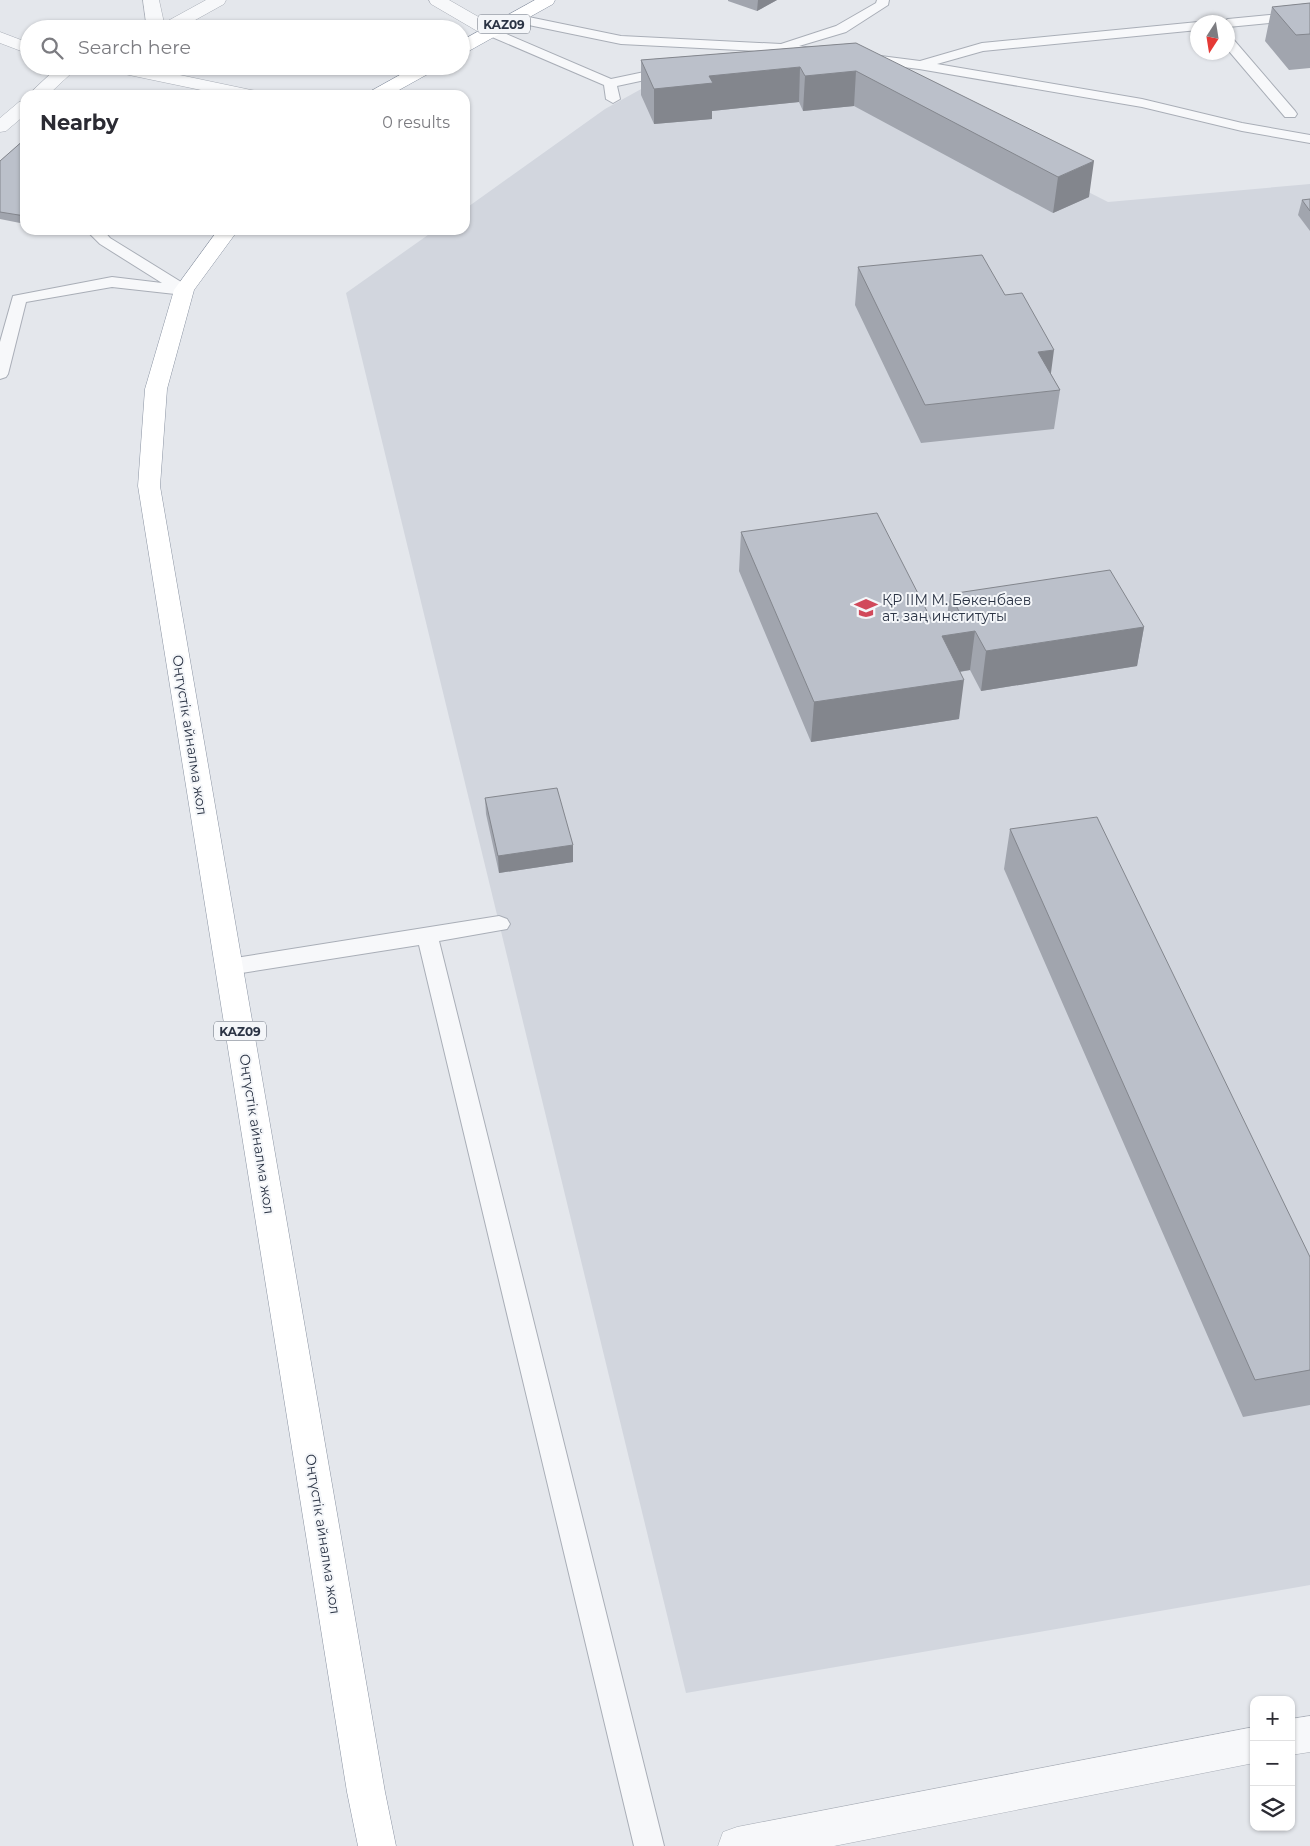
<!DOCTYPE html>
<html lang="en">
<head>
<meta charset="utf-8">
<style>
	body { margin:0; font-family:Montserrat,sans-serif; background:#f2f2f3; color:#2b2b33 }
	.controls { position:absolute; right:15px; bottom:15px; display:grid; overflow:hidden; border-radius:10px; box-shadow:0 1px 4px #0004 }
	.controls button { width:45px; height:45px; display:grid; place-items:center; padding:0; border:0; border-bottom:1px solid #e1e1e2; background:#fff; color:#2b2b33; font:25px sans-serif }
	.compass { position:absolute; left:1190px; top:15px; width:45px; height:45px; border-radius:50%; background:#fff; box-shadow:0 1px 4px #0004; rotate:192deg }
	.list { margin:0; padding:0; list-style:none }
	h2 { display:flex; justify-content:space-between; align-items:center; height:65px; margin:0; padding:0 20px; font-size:21px }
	h2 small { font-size:16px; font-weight:400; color:#7c7c81 }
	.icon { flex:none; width:28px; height:28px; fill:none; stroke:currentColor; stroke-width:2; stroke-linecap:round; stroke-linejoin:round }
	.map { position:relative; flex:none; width:1310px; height:1846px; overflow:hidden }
	.search { position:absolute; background:#fff; box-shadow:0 1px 4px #0004; left:20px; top:20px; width:450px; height:55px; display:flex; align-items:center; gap:12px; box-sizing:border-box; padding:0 18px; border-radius:28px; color:#7c7c81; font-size:19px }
	.panel { position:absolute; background:#fff; box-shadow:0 1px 4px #0004; left:20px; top:90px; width:450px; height:145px; border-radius:15px }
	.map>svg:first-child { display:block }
</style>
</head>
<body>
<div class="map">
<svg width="1310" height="1846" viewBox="0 0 1310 1846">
	<rect width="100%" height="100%" fill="#e4e7ec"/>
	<path fill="#d2d6de" d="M 858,75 L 1108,202 L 1310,184 L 1310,1585 L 686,1693 L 346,293 L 435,230 L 465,230 L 465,209 L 605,109 L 643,88 Z"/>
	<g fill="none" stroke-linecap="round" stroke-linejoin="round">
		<defs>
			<path id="lane" d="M 877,0 L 889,0 L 888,5 L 846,32 L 799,46 L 818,49 L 820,52 L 813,56 L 779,52 L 621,44 L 514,22 L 507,18 L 514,14 L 621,36 L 781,44 L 836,26 L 876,3 Z
				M 1310,11 L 1310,19 L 1228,27 L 1228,22 L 1222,22 L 1228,19 Z
				M 1198,22 L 1200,22 L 1198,22 L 1198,30 L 983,51 L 937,64 L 1142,99 L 1242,123 L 1310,135 L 1310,143 L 1242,131 L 1142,107 L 919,69 L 865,62 L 858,58 L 865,54 L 920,61 L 982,43 Z
				M 490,27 L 611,79 L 668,67 L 675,71 L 673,74 L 617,86 L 620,99 L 613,103 L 606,99 L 604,85 L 485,34 L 483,31 L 485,28 Z
				M 1228,38 L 1233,39 L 1295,111 L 1297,114 L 1295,117 L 1285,117 L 1228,50 Z
				M 86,230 L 103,230 L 110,238 L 186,285 L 192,290 L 189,293 L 184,295 L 112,287 L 26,302 L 8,374 L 6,377 L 0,379 L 0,342 L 13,296 L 112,277 L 162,283 L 100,244 Z
				M 499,916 L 507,919 L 510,924 L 507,929 L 439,941 L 664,1846 L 634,1846 L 419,945 L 229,975 L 221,973 L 218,967 L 221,961 L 229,959 Z"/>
			<path id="street" d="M 143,0 L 159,0 L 164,23 L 206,0 L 226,0 L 224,4 L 179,29 L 147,29 Z
				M 429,0 L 449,0 L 496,27 L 499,31 L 496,35 L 490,36 L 484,35 L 431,4 Z
				M 0,32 L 29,43 L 29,54 L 0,43 Z
				M 59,66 L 79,66 L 48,95 L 28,95 Z
				M 101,66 L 137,66 L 251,90 L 257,91 L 260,95 L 225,95 L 110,71 L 104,70 Z
				M 25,101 L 25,115 L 6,131 L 0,132 L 0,118 L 19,102 Z
				M 1310,1716 L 1310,1752 L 1291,1755 L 1291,1719 Z
				M 1254,1727 L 1254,1763 L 834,1846 L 718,1846 L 723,1832 L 737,1827 Z"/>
			<path id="highway" d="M 535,0 L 555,0 L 553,4 L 467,52 L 461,53 L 461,41 Z
				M 416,66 L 438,66 L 435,70 L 390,95 L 368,95 L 371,91 Z
				M 218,230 L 238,230 L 194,290 L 167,389 L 160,486 L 385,1792 L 396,1846 L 358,1846 L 347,1792 L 138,486 L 145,389 L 174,290 Z"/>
		</defs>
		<use href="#lane" stroke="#a9aeb7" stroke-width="2"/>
		<use href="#street" stroke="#a9aeb7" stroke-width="1"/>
		<use href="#highway" stroke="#8b94a3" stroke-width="1"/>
		<use href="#lane" fill="#f7f8fa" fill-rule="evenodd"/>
		<use href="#street" fill="#f7f8fa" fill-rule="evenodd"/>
		<use href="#highway" fill="#fff" fill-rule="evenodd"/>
	</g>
	<path fill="#a1a5ae" d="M 728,0 L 777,0 L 757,11 L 728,1 Z
		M 1310,3 L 1310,68 L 1289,70 L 1265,41 L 1272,7 Z
		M 856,43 L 1089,197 L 1053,213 L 854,106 L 803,111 L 799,102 L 712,111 L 712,119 L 654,124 L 641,95 L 641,60 Z
		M 25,139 L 25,224 L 0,219 L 0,161 Z
		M 1310,199 L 1310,231 L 1298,215 L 1302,200 Z
		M 858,267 L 1051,374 L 1060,390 L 1054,429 L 921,443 L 855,305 Z
		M 741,532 L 931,619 L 947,617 L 950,594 L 1144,627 L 1137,666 L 981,691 L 970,670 L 960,672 L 959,719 L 811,742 L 739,571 Z
		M 485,798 L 573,845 L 573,862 L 499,873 L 486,814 Z
		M 1010,829 L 1310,1257 L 1310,1405 L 1243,1417 L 1004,869 Z"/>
	<path fill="#83868d" d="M 758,0 L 777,0 L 757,11 Z
		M 800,67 L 799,102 L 712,111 L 712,119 L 654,124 L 654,89 L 709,76 Z
		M 856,71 L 854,106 L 803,111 L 805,76 Z
		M 1094,161 L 1089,197 L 1053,213 L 1058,177 Z
		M 1054,350 L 1049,388 L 1038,352 Z
		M 1144,627 L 1137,666 L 981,691 L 986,651 Z
		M 975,631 L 970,670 L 937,675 L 942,636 Z
		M 964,680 L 959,719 L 811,742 L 814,702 Z
		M 573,845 L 573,862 L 499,873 L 498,856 Z"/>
	<path fill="#bbc0ca" stroke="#83868d" d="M 1310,3 L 1310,34 L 1296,35 L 1272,7 Z
		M 856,43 L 1094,161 L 1058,177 L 856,71 L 805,76 L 800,67 L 709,76 L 713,83 L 654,89 L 641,60 Z
		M 25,139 L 25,216 L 0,212 L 0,161 Z
		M 1310,199 L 1310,211 L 1302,200 Z
		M 982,255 L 1005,295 L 1022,293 L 1054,350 L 1038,352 L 1060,390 L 925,405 L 858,267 Z
		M 877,513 L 931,619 L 961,615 L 950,594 L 1110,570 L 1144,627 L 986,651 L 975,631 L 942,636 L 964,680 L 814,702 L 741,532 Z
		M 557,788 L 573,845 L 498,856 L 485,798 Z
		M 1097,817 L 1310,1257 L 1310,1370 L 1255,1380 L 1010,829 Z"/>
	<defs>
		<symbol id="university-bare" viewBox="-9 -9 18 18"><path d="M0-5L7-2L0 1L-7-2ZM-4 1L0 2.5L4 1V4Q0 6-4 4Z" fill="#d1495b" stroke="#f4f6f9" stroke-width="2.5" paint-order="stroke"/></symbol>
	</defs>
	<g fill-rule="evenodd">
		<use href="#university-bare" x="850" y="592" width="32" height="32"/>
	</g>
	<g text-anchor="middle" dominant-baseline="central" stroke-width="4" stroke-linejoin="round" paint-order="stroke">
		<g fill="#f4f6f9" stroke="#676e7b" stroke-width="1">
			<rect x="478" y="14.5" width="52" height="19" rx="4"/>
			<rect x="214" y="1021.5" width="52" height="19" rx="4"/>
		</g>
		<g font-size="12" font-weight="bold" fill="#2b3445">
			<text x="504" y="24">KAZ09</text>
			<text x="240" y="1031">KAZ09</text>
		</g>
		<g font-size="14" fill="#2b3445" stroke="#f4f6f9" text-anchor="start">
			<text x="882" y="600">ҚР ІІМ М. Бөкенбаев<tspan x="882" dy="16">ат. заң институты</tspan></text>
		</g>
		<g font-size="14" fill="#2b3445" stroke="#f4f6f9">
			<text transform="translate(190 735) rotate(81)">Оңтүстік айналма жол</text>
			<text transform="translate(257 1134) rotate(81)">Оңтүстік айналма жол</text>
			<text transform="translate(323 1534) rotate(81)">Оңтүстік айналма жол</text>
		</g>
	</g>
</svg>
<div class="controls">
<button>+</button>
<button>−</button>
<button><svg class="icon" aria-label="layers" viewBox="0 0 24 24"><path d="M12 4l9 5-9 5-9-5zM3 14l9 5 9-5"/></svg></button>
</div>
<svg class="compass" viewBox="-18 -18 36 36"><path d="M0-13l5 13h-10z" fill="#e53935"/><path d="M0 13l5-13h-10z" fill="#7c7c81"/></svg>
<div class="search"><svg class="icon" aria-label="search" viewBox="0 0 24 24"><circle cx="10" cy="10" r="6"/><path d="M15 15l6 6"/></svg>Search here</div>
<section class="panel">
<h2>Nearby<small>0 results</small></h2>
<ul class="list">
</ul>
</section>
</div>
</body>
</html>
